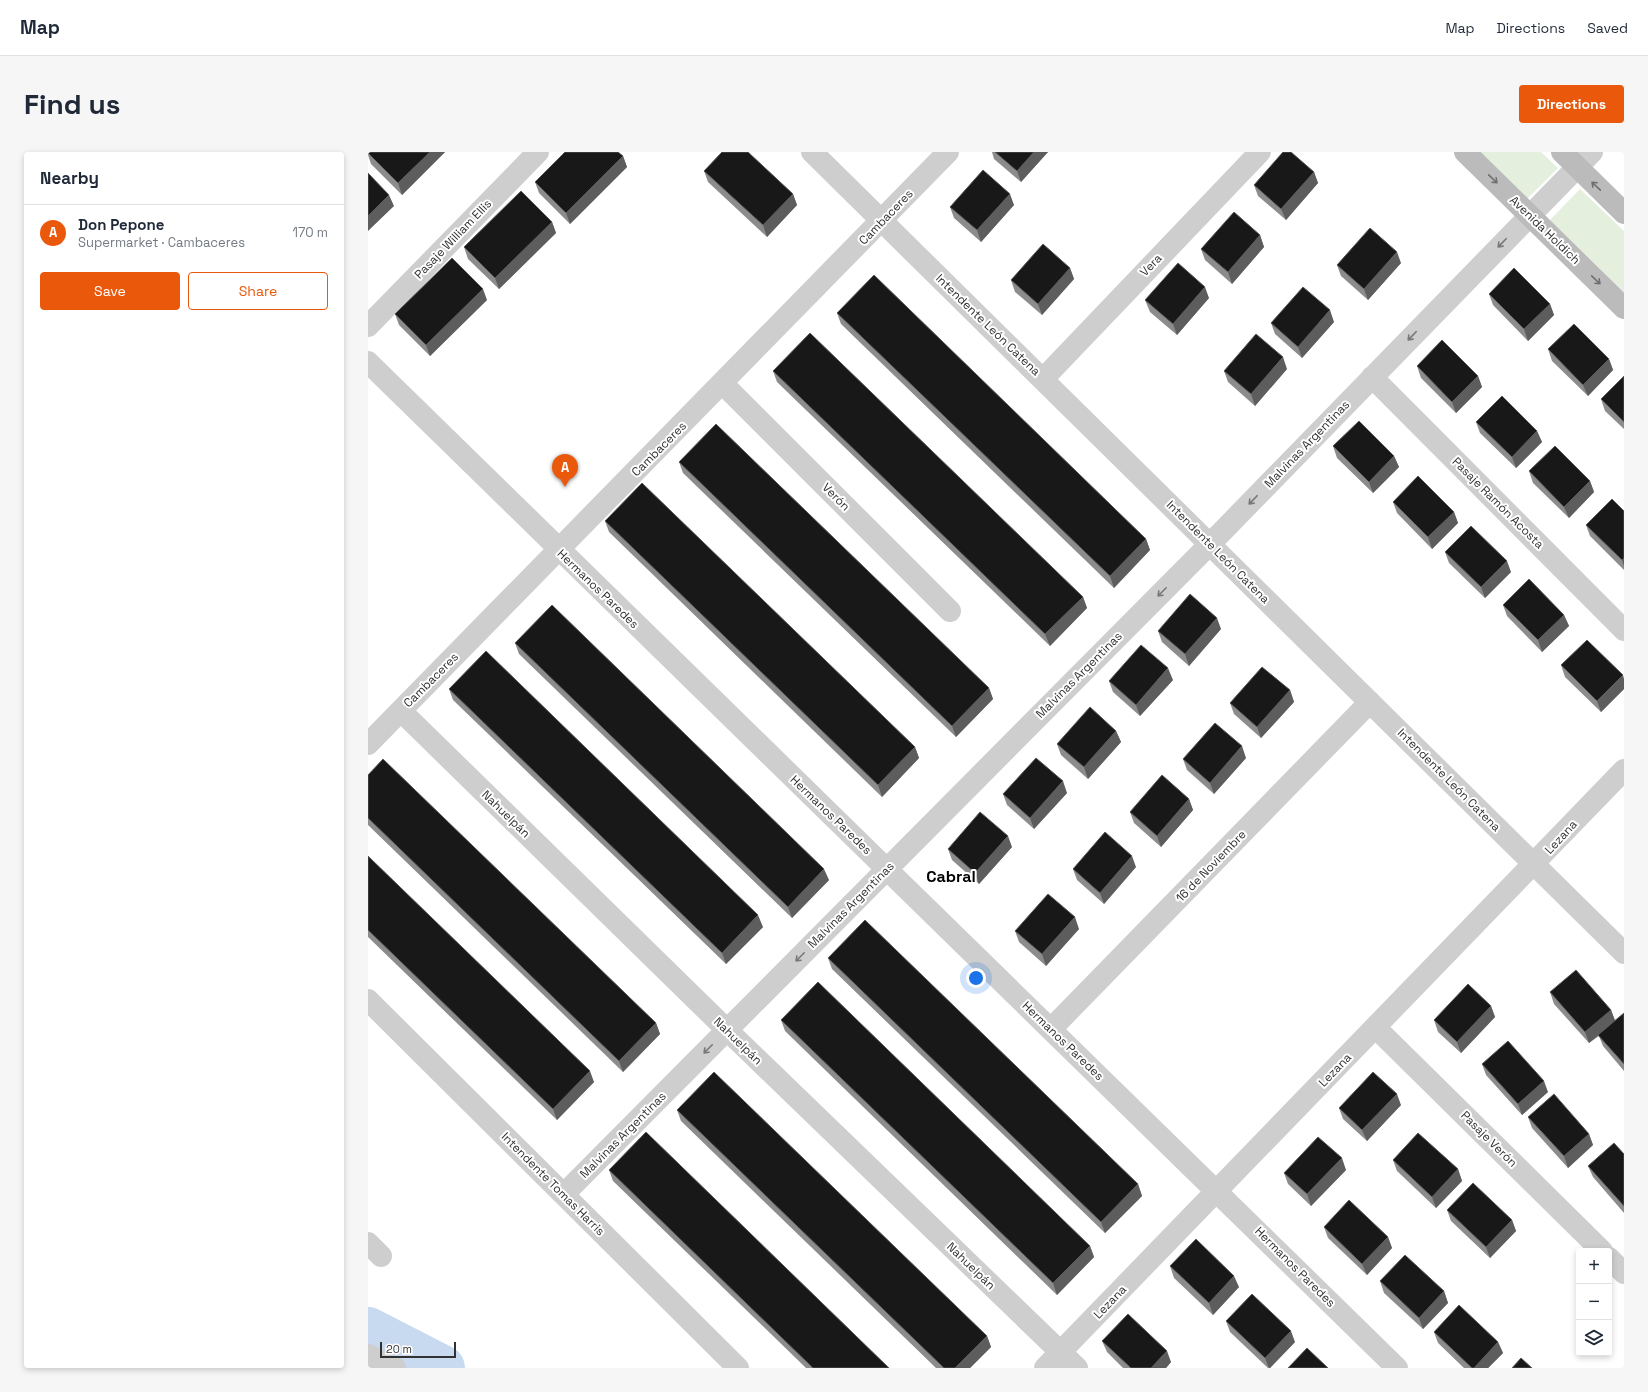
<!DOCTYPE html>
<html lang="en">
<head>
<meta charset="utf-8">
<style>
	body { margin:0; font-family:"Space Grotesk",sans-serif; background:#f6f6f7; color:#1f2937 }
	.controls { position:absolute; right:12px; bottom:12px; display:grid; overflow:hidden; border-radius:4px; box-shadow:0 2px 6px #0003 }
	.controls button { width:36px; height:36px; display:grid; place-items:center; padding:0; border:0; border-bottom:1px solid #e0e1e3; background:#fff; color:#1f2937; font:20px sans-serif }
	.scale { position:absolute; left:12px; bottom:10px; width:76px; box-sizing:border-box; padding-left:4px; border:2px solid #313131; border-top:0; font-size:11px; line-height:14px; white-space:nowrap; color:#313131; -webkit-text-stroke:3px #fff; paint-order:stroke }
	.you { position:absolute; left:608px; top:826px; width:14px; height:14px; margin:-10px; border:3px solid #fff; border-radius:50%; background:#1a73e8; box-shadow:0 0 0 6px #1a73e833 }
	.badge { display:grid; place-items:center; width:26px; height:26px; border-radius:50%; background:#ea580c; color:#fff; font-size:13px; font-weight:700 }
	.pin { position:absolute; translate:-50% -33px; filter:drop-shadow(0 1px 2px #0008) }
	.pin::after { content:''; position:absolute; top:21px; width:14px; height:12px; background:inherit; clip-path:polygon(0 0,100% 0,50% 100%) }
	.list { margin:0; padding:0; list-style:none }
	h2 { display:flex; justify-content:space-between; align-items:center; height:52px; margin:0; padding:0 16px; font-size:17px }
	h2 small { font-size:13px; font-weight:400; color:#747a83 }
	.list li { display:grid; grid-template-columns:26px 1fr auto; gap:12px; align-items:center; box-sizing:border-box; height:56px; padding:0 16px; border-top:1px solid #e0e1e3 }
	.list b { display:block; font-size:15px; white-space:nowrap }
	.list p { margin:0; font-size:13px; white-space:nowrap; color:#747a83 }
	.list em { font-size:13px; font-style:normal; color:#747a83 }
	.actions { display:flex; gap:8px; padding:12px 16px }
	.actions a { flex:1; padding:9px 0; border:1px solid #ea580c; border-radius:4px; text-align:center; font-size:14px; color:#ea580c }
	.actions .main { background:#ea580c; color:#fff }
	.icon { flex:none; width:22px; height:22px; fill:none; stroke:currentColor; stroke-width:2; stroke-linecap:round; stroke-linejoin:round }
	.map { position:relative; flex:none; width:1256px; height:1216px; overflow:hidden; border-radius:4px }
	header { display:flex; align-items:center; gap:24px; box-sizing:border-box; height:56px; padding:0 20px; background:#fff; border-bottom:1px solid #e0e1e3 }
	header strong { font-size:19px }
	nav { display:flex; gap:22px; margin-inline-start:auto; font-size:14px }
	.intro { display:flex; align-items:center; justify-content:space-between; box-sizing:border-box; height:96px; padding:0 24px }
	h1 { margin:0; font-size:28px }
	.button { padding:10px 18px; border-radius:4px; background:#ea580c; color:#fff; font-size:14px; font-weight:700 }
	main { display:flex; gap:24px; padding:0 24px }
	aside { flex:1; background:#fff; border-radius:4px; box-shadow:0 2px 6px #0003 }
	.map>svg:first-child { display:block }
</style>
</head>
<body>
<header>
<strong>Map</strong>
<nav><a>Map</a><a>Directions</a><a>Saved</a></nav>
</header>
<div class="intro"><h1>Find us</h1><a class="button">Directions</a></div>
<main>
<aside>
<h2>Nearby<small></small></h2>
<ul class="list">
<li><span class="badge">A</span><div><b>Don Pepone</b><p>Supermarket · Cambaceres</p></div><em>170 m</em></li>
</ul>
<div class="actions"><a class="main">Save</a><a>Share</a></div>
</aside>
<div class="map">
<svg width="1256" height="1216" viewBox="0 0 1256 1216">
	<rect width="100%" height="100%" fill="#fff"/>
	<path fill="#e4efdd" d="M 1111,0 L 1173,0 L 1190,16 L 1159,47 Z
		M 1212,37 L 1256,79 L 1256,140 L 1182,68 Z"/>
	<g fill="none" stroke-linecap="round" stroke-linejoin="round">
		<path stroke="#c8daf0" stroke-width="46" d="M 0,1178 L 74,1216"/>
		<path stroke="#cecece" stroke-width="22" d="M 444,0 L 1256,801
			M 0,174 L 170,0
			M 0,210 C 341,547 688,879 1029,1216
			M 1004,225 L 1256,478
			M 675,227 L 892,0
			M 355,232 L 582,459
			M 33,559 L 359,878 L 709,1216
			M 0,592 L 580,0
			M 0,848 L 370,1216
			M 1008,876 L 1234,1099
			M 683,877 L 1002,550
			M 196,1042 L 842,392 L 1224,0
			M 0,1091 L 13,1104
			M 1241,1106 L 1256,1121
			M 0,1203 L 27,1216
			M 677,1216 L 1256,618"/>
		<path stroke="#bbb" stroke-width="22" d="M 1097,0 L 1256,156
			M 1194,0 L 1256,61"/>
	</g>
	<path fill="#8c8c8c" d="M 0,0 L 77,0 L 34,43 L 3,12 L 0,3 Z
		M 624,0 L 680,0 L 653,30 L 626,7 Z
		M 255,4 L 259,15 L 202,72 L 171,41 L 167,30 Z
		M 336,19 L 425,42 L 429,53 L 399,85 L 340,30 Z
		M 946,20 L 950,31 L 918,68 L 890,44 L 886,33 Z
		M 646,53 L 613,90 L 586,66 L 582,55 Z
		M 184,70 L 188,81 L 131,137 L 100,107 L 96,95 Z
		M 892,83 L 896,95 L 864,132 L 837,108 L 833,97 Z
		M 1033,111 L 1000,148 L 973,124 L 969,113 Z
		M 702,116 L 706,127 L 674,163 L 647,140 L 643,128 Z
		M 1121,142 L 1182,152 L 1186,163 L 1160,189 L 1125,153 Z
		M 841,146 L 809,183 L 782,160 L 777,148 Z
		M 119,148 L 62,204 L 31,173 L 27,162 Z
		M 469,161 L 778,387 L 782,398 L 746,436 L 473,172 Z
		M 966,170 L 934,206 L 907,182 L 903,171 Z
		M 1180,197 L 1241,207 L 1245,218 L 1220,244 L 1184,209 Z
		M 1049,214 L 1110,224 L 1114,235 L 1088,261 L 1053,226 Z
		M 919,217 L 887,254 L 860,230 L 856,219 Z
		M 405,219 L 715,445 L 719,456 L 682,494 L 409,230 Z
		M 1256,224 L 1256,277 L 1237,259 L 1233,247 Z
		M 1108,270 L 1169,279 L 1174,290 L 1148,316 L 1112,281 Z
		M 965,294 L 1026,304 L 1031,315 L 1005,341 L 969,306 Z
		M 311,310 L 621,536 L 625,547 L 588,585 L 315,321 Z
		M 1161,319 L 1222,329 L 1226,340 L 1201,366 L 1165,331 Z
		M 1025,350 L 1086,360 L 1090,371 L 1064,397 L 1029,361 Z
		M 1256,359 L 1256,418 L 1222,384 L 1218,373 Z
		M 237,369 L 547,595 L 551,606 L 514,645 L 241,380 Z
		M 1077,400 L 1143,420 L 1117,446 L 1081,411 Z
		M 1135,453 L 1196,463 L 1201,474 L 1174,500 L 1139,464 Z
		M 853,477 L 821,514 L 794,490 L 790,479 Z
		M 147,491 L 461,728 L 424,766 L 151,502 Z
		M 1193,513 L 1256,527 L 1256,537 L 1233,560 L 1197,525 Z
		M 805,528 L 772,564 L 745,540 L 741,529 Z
		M 81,537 L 395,775 L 358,812 L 85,548 Z
		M 922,538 L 926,550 L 893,586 L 866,562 L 862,551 Z
		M 748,579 L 753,590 L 720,627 L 693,603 L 689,592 Z
		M 878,606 L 846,642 L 819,618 L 815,607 Z
		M 0,623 L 288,871 L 292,882 L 255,920 L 0,673 Z
		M 699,641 L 666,677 L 639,653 L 635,642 Z
		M 821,647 L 825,658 L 793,695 L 766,671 L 762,660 Z
		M 644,695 L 611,732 L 584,708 L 580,697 Z
		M 0,704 L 226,930 L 189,968 L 0,785 Z
		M 768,715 L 736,752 L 709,728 L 705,717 Z
		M 711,777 L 678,814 L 651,790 L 647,779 Z
		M 460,806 L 770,1032 L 774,1044 L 737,1081 L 464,817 Z
		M 1182,840 L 1243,858 L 1247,868 L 1256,861 L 1256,919 L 1235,894 L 1231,884 L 1221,891 L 1186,852 Z
		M 1123,854 L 1127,865 L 1093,901 L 1070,880 L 1066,868 Z
		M 413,868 L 722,1094 L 726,1105 L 689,1143 L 417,879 Z
		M 1114,912 L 1180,940 L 1154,963 L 1118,923 Z
		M 1033,953 L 999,989 L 975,967 L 971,956 Z
		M 309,958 L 619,1184 L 623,1195 L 602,1216 L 568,1216 L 313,969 Z
		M 1160,965 L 1221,982 L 1225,993 L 1200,1016 L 1164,976 Z
		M 1256,1002 L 1256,1061 L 1225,1025 L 1220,1014 Z
		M 1025,1008 L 1090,1017 L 1094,1029 L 1068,1056 L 1029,1019 Z
		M 241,1018 L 521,1216 L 438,1216 L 245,1029 Z
		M 978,1018 L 943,1054 L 920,1032 L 916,1021 Z
		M 1079,1058 L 1144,1068 L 1148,1079 L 1122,1106 L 1083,1069 Z
		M 956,1075 L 1020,1085 L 1024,1096 L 999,1123 L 960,1086 Z
		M 802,1114 L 871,1135 L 845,1163 L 806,1126 Z
		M 1012,1129 L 1076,1139 L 1080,1151 L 1055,1177 L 1016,1141 Z
		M 858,1169 L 927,1190 L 902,1216 L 900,1216 L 862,1180 Z
		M 1066,1180 L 1130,1190 L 1135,1201 L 1120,1216 L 1096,1216 L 1070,1191 Z
		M 734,1189 L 803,1210 L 798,1216 L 755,1216 L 739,1200 Z"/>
	<path fill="#5d5d5d" d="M 62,0 L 77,0 L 34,43 L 30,31 Z
		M 666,0 L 680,0 L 653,30 L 649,19 Z
		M 255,4 L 259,15 L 202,72 L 198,61 Z
		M 946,20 L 950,31 L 918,68 L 913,57 Z
		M 425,42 L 429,53 L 399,85 L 395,73 Z
		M 642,42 L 646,53 L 613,90 L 609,78 Z
		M 21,43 L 26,54 L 0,79 L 0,64 Z
		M 184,70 L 188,81 L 131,137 L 127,126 Z
		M 892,83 L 896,95 L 864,132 L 860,120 Z
		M 1029,100 L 1033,111 L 1000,148 L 996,137 Z
		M 702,116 L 706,127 L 674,163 L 670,152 Z
		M 837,135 L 841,146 L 809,183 L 805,172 Z
		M 115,137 L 119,148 L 62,204 L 58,193 Z
		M 1182,152 L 1186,163 L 1160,189 L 1156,177 Z
		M 962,158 L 966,170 L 934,206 L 930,195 Z
		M 915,205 L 919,217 L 887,254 L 883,242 Z
		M 1241,207 L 1245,218 L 1220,244 L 1215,233 Z
		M 1110,224 L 1114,235 L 1088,261 L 1084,250 Z
		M 1169,279 L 1174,290 L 1148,316 L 1144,305 Z
		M 1026,304 L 1031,315 L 1005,341 L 1001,330 Z
		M 1222,329 L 1226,340 L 1201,366 L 1196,355 Z
		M 1086,360 L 1090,371 L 1064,397 L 1060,385 Z
		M 778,387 L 782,398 L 746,436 L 742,424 Z
		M 1256,406 L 1256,414 L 1254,408 Z
		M 1139,409 L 1143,420 L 1117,446 L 1113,435 Z
		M 715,445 L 719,456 L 682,494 L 677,482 Z
		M 1196,463 L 1201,474 L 1174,500 L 1170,488 Z
		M 849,466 L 853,477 L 821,514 L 817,502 Z
		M 800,516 L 805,528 L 772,564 L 768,553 Z
		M 1255,523 L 1256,527 L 1256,537 L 1233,560 L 1229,549 Z
		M 621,536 L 625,547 L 588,585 L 584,574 Z
		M 922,538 L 926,550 L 893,586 L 889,575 Z
		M 748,579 L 753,590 L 720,627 L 716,615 Z
		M 874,594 L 878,606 L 846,642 L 842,631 Z
		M 547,595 L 551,606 L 514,645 L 510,633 Z
		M 695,629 L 699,641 L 666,677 L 662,666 Z
		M 821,647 L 825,658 L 793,695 L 789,684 Z
		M 640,684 L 644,695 L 611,732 L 607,721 Z
		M 764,704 L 768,715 L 736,752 L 732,741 Z
		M 456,717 L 461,728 L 424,766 L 420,755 Z
		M 390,763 L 395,775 L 358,812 L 354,801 Z
		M 707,765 L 711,777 L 678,814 L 674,802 Z
		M 1123,854 L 1127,865 L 1093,901 L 1089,890 Z
		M 1243,858 L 1247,869 L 1221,891 L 1217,880 Z
		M 288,871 L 292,882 L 255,920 L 251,909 Z
		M 222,919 L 226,930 L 189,968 L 185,957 Z
		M 1176,929 L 1180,940 L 1154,963 L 1150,952 Z
		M 1029,942 L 1033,953 L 999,989 L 994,978 Z
		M 1221,982 L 1225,993 L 1200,1016 L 1196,1004 Z
		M 974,1006 L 978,1018 L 943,1054 L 939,1042 Z
		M 1090,1017 L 1094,1029 L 1068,1056 L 1064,1045 Z
		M 770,1032 L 774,1044 L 737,1081 L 733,1070 Z
		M 1144,1068 L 1148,1079 L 1122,1106 L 1118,1095 Z
		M 1020,1085 L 1024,1096 L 999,1123 L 994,1112 Z
		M 722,1094 L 726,1105 L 689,1143 L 685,1131 Z
		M 866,1124 L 871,1135 L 845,1163 L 841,1151 Z
		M 1076,1139 L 1080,1151 L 1055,1177 L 1051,1166 Z
		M 923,1179 L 927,1190 L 902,1216 L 901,1216 L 897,1206 Z
		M 619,1184 L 623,1195 L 602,1216 L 587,1216 Z
		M 1130,1190 L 1135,1201 L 1120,1216 L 1106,1216 Z
		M 799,1199 L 803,1210 L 798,1216 L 783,1216 Z"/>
	<path fill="#181818" stroke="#5d5d5d" d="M 0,0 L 62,0 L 30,31 L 0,1 Z
		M 197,0 L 250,0 L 255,4 L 198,61 L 167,30 Z
		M 354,0 L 380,0 L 425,42 L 395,73 L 336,19 Z
		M 627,0 L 666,0 L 649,19 Z
		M 915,0 L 923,0 L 946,20 L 913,57 L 886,33 Z
		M 615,18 L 642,42 L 609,78 L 582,55 Z
		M 0,21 L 21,43 L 0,64 Z
		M 153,39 L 184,70 L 127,126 L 96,95 Z
		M 866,60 L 892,83 L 860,120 L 833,97 Z
		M 1002,76 L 1029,100 L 996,137 L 969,113 Z
		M 675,92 L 702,116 L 670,152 L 643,128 Z
		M 84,106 L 115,137 L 58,193 L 27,162 Z
		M 810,111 L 837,135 L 805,172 L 777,148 Z
		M 1146,116 L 1182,152 L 1156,177 L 1121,142 Z
		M 506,123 L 778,387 L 742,424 L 469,161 Z
		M 935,135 L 962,158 L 930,195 L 903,171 Z
		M 1206,172 L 1241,207 L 1215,233 L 1180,197 Z
		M 442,181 L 715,445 L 677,482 L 405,219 Z
		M 888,182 L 915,205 L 883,242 L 856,219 Z
		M 1074,188 L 1110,224 L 1084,250 L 1049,214 Z
		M 1256,224 L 1256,270 L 1233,247 Z
		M 1134,244 L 1169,279 L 1144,305 L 1108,270 Z
		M 991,269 L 1026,304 L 1001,330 L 965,294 Z
		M 348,272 L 621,536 L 584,574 L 311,310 Z
		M 1187,294 L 1222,329 L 1196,355 L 1161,319 Z
		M 1050,324 L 1086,360 L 1060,385 L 1025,350 Z
		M 274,331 L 547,595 L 510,633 L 237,369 Z
		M 1244,347 L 1256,359 L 1256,406 L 1254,408 L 1218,373 Z
		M 1103,374 L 1139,409 L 1113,435 L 1077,400 Z
		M 1161,427 L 1196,463 L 1170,488 L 1135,453 Z
		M 822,442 L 849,466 L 817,502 L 790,479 Z
		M 184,453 L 456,717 L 420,755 L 147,491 Z
		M 1219,488 L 1255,523 L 1229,549 L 1193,513 Z
		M 773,493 L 800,516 L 768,553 L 741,529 Z
		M 118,499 L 390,763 L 354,801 L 81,537 Z
		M 894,515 L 922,538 L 889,575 L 862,551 Z
		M 722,555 L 748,579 L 716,615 L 689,592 Z
		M 847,571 L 874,594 L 842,631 L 815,607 Z
		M 668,606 L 695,629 L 662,666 L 635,642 Z
		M 15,607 L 288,871 L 251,909 L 0,666 L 0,623 Z
		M 794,623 L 821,647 L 789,684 L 762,660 Z
		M 612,660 L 640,684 L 607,721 L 580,697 Z
		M 737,680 L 764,704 L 732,741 L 705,717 Z
		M 0,704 L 222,919 L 185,957 L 0,778 Z
		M 680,742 L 707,765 L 674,802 L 647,779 Z
		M 497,768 L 770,1032 L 733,1070 L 460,806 Z
		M 1208,818 L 1243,858 L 1217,880 L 1182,840 Z
		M 450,830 L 722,1094 L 685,1131 L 413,868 Z
		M 1100,832 L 1123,854 L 1089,890 L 1066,868 Z
		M 1256,861 L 1256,912 L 1230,883 Z
		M 1140,889 L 1176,929 L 1150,952 L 1114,912 Z
		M 346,920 L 619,1184 L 587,1216 L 576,1216 L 309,958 Z
		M 1005,920 L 1029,942 L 994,978 L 971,956 Z
		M 1186,942 L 1221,982 L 1196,1004 L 1160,965 Z
		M 278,980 L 521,1216 L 445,1216 L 241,1018 Z
		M 1050,981 L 1090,1017 L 1064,1045 L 1025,1008 Z
		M 950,985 L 974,1006 L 939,1042 L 916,1021 Z
		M 1246,991 L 1256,1002 L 1256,1054 L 1220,1014 Z
		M 1105,1031 L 1144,1068 L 1118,1095 L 1079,1058 Z
		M 981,1048 L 1020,1085 L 994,1112 L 956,1075 Z
		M 828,1087 L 866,1124 L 841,1151 L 802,1114 Z
		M 1037,1103 L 1076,1139 L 1051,1166 L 1012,1129 Z
		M 884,1142 L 923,1179 L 897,1206 L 858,1169 Z
		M 1091,1153 L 1130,1190 L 1106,1216 L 1104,1216 L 1066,1180 Z
		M 760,1162 L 799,1199 L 783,1216 L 763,1216 L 734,1189 Z
		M 939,1196 L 960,1216 L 920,1216 Z
		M 1153,1206 L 1164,1216 L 1144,1216 Z"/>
	<defs><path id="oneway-shaft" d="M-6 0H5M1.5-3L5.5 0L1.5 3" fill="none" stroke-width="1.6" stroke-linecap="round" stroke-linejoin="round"/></defs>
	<g stroke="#6f6f6f">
		<use href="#oneway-shaft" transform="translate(1125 27) rotate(44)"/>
		<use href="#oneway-shaft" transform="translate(1228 34) rotate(-136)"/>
		<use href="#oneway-shaft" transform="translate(1228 128) rotate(44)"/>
	</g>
	<g stroke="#787878">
		<use href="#oneway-shaft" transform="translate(1134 91) rotate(134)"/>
		<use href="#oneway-shaft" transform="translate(1044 184) rotate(134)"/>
		<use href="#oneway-shaft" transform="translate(885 348) rotate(134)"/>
		<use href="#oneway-shaft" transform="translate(794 440) rotate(135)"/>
		<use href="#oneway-shaft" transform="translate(432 805) rotate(135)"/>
		<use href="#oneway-shaft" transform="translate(340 897) rotate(135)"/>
	</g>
	<g text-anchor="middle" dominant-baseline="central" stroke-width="4" stroke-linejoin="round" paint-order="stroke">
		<g font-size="12" fill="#313131" stroke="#fff">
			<text transform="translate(518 65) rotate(-46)">Cambaceres</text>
			<text transform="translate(1177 78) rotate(44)">Avenida Holdich</text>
			<text transform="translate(85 87) rotate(-46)">Pasaje William Ellis</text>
			<text transform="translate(783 113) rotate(-46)">Vera</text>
			<text transform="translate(620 173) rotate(44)">Intendente León Catena</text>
			<text transform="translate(939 292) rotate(-46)">Malvinas Argentinas</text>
			<text transform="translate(291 297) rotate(-45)">Cambaceres</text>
			<text transform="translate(468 345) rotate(45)">Verón</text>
			<text transform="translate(1130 351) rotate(45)">Pasaje Ramón Acosta</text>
			<text transform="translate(850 400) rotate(45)">Intendente León Catena</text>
			<text transform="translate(230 437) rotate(44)">Hermanos Paredes</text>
			<text transform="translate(711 523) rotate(-45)">Malvinas Argentinas</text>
			<text transform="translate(63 528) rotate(-45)">Cambaceres</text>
			<text transform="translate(1081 628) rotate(45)">Intendente León Catena</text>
			<text transform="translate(138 662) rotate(44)">Nahuelpán</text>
			<text transform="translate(463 663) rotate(44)">Hermanos Paredes</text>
			<text transform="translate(1193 685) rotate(-47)">Lezana</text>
			<text transform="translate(843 714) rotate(-46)">16 de Noviembre</text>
			<text transform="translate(483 753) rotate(-45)">Malvinas Argentinas</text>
			<text transform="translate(370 889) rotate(44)">Nahuelpán</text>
			<text transform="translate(695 889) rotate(44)">Hermanos Paredes</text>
			<text transform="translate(967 918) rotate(-46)">Lezana</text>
			<text transform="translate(255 983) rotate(-45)">Malvinas Argentinas</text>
			<text transform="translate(1121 987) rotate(45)">Pasaje Verón</text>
			<text transform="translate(185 1032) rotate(45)">Intendente Tomas Harris</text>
			<text transform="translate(603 1114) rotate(44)">Nahuelpán</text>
			<text transform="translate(927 1115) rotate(45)">Hermanos Paredes</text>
			<text transform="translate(742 1150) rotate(-46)">Lezana</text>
		</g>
		<g font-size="16" font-weight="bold" fill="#000" stroke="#fff">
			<text x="583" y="724">Cabral</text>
		</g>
	</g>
</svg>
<div class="controls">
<button>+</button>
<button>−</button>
<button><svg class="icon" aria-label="layers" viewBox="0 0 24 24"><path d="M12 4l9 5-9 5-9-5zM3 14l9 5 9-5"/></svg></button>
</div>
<div class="scale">20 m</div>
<div class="you"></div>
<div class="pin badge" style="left:197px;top:335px">A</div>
</div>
</main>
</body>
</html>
